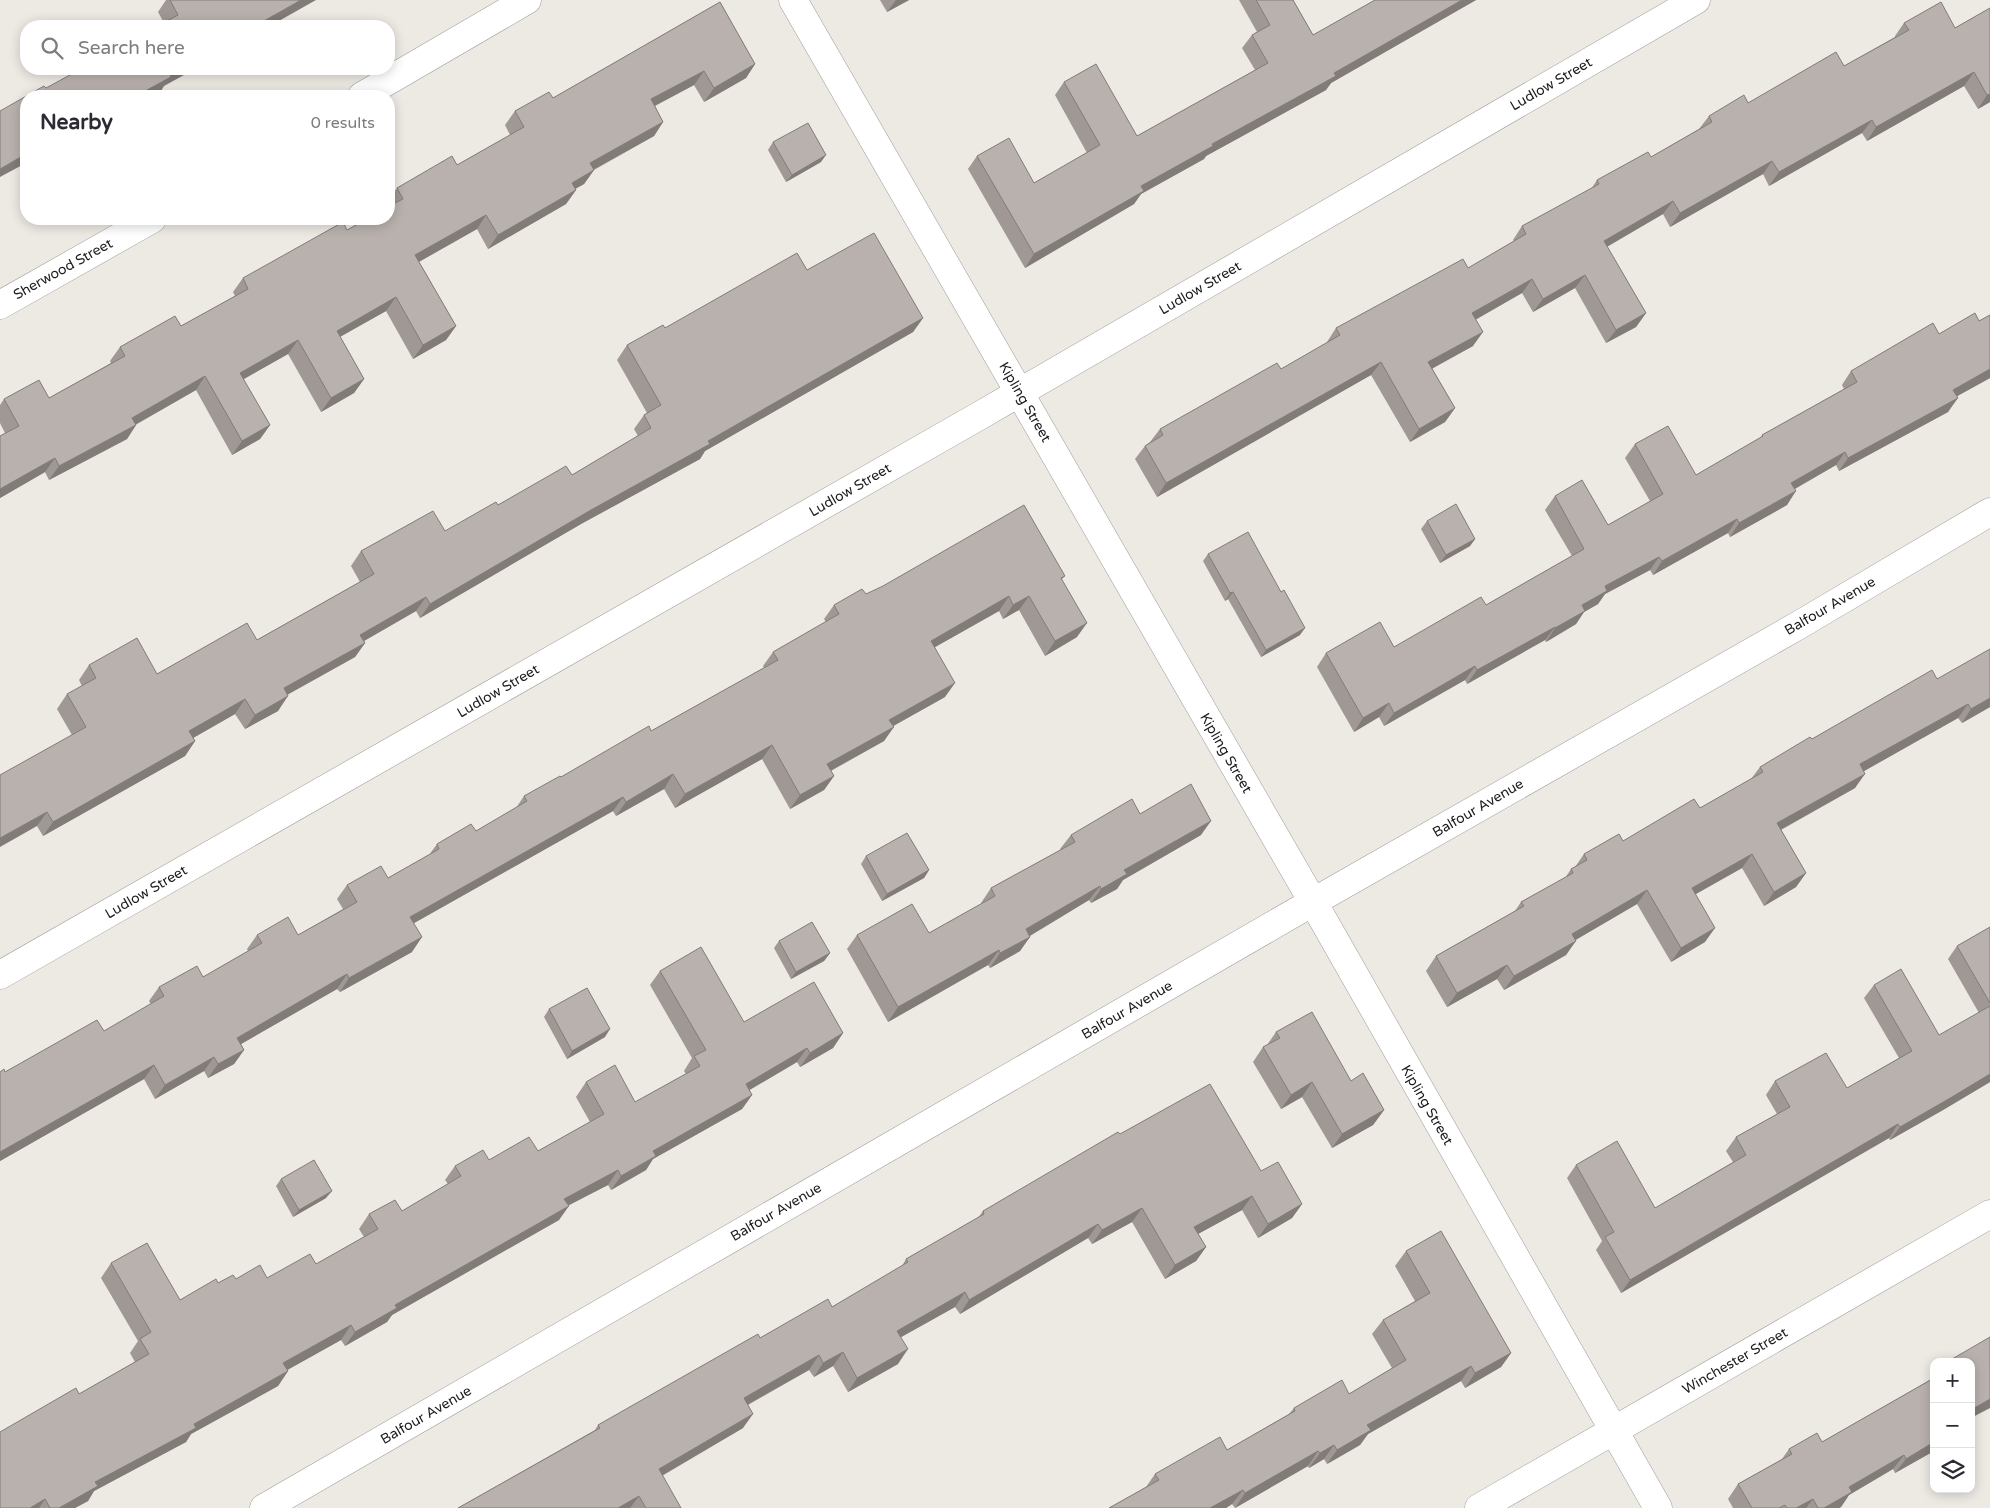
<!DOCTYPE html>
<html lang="en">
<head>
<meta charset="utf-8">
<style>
	body { margin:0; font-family:"Varela Round",sans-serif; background:#f2f2f3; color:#2b2b33 }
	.controls { position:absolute; right:15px; bottom:15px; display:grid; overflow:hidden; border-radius:10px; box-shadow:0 2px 12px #0003 }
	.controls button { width:45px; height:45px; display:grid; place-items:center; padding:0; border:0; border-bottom:1px solid #e1e1e2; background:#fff; color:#2b2b33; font:25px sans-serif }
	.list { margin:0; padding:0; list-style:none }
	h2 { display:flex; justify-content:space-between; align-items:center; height:65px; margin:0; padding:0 20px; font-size:21px }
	h2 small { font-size:16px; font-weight:400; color:#7c7c81 }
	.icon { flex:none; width:28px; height:28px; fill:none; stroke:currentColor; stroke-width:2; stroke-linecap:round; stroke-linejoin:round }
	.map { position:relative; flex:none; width:1990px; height:1508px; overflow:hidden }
	.search { position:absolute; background:#fff; box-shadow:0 2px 12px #0003; left:20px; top:20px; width:375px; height:55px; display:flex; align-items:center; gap:12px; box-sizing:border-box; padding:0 18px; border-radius:20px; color:#7c7c81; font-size:19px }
	.panel { position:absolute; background:#fff; box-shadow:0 2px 12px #0003; left:20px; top:90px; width:375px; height:135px; border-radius:20px }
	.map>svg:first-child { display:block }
</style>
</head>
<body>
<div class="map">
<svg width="1990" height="1508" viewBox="0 0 1990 1508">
	<rect width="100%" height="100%" fill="#ede9e3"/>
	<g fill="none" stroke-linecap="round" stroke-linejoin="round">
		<defs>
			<path id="minor" d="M 793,0 L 1313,902 L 1658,1508
				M 362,96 L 527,0
				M 0,305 L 152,219
				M 0,975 L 979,416 L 1696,0
				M 264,1508 L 1313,902 L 1799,625 L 1990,512
				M 1479,1508 L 1990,1214"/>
		</defs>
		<use href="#minor" stroke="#9d9d9d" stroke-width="29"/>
		<use href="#minor" stroke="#fff" stroke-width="28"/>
	</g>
	<path fill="#9f9895" d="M 166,0 L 316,0 L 164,23 L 158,12 Z
		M 880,0 L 909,0 L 887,12 Z
		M 1239,0 L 1293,0 L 1313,35 L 1375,0 L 1476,0 L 1331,83 L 1326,90 L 1206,156 L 1204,159 L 1141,194 L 1134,204 L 1025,268 L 968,169 L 977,156 L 1034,183 L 1087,153 L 1055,95 L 1064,82 L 1137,136 L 1255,70 L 1242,48 L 1252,35 L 1257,32 Z
		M 720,2 L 755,64 L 746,78 L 704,102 L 694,85 L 655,106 L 663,122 L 654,136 L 594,170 L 584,184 L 575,189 L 576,190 L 566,204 L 488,249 L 477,229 L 419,262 L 456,326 L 446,340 L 413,359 L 386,311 L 340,337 L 364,379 L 354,393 L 321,412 L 288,354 L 243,379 L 270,425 L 260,439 L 232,455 L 196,390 L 136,424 L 136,425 L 127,439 L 49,480 L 45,472 L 0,498 L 0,436 L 5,433 L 0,423 L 0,405 L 4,399 L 49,398 L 111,363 L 110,361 L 120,347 L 181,326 L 235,296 L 233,292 L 243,278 L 347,230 L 390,206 L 389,199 L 397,188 L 457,165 L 510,135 L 505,125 L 515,111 L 553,98 Z
		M 1990,8 L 1990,102 L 1978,109 L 1964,86 L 1867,141 L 1862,133 L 1769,186 L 1763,174 L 1670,227 L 1663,214 L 1607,247 L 1646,313 L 1636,327 L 1606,343 L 1575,288 L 1533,312 L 1522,293 L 1476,319 L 1473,346 L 1432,368 L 1455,408 L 1445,422 L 1410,442 L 1371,375 L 1157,497 L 1135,459 L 1145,446 L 1150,442 L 1160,429 L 1281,369 L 1327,343 L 1327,342 L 1336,328 L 1468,268 L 1514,241 L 1513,240 L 1522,226 L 1591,189 L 1597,180 L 1651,157 L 1699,129 L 1709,116 L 1748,103 L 1844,66 L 1895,37 L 1895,36 L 1904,23 L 1955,28 Z
		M 773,142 L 821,162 L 786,182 L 768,150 Z
		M 807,270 L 923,318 L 913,332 L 705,451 L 700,459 L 581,524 L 420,618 L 416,611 L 364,641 L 365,643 L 355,657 L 287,695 L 278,711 L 245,729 L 235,714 L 193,738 L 195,741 L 185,756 L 43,836 L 37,826 L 72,735 L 57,709 L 67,694 L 82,686 L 79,680 L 89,665 L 157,674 L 257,640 L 360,582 L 351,566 L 361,551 L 445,531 L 498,505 L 572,475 L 638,436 L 634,429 L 644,415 L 647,413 L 617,360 L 627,345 L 665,328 Z
		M 1990,315 L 1990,378 L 1957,396 L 1948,412 L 1839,471 L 1836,465 L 1795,489 L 1787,505 L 1730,537 L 1728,533 L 1653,575 L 1650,570 L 1605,594 L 1598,604 L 1584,612 L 1576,624 L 1546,642 L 1545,640 L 1467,684 L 1465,680 L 1384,726 L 1379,717 L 1354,732 L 1317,667 L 1326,653 L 1394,647 L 1486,605 L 1572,556 L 1545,510 L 1555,496 L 1608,525 L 1650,501 L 1625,458 L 1635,444 L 1696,475 L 1760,438 L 1762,435 L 1844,389 L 1842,385 L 1851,371 L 1939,334 L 1979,321 Z
		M 1427,521 L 1475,539 L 1470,546 L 1440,563 L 1421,529 Z
		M 1208,554 L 1281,592 L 1300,635 L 1261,657 L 1228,599 L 1225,601 L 1203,561 Z
		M 1065,576 L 1062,579 L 1077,637 L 1045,656 L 1019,610 L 1003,619 L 999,611 L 935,647 L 945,697 L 893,726 L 884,741 L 831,771 L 834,776 L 824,790 L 790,809 L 762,759 L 675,808 L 664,789 L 616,816 L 613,811 L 414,923 L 412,952 L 340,992 L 337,989 L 241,1044 L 244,1050 L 234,1064 L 208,1078 L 204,1071 L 155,1099 L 144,1079 L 0,1161 L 0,1072 L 5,1072 L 104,1031 L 151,1004 L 149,1001 L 159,987 L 203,977 L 248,951 L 247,949 L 257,935 L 298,935 L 343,909 L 337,899 L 347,885 L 388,878 L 429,855 L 437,844 L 476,831 L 516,808 L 524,796 L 651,731 L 764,668 L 763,666 L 773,652 L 826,622 L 824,619 L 834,605 L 866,594 Z
		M 1937,679 L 1990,707 L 1962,723 L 1958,718 L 1864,771 L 1855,788 L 1781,830 L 1806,873 L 1796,887 L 1764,906 L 1742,868 L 1695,894 L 1705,942 L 1671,962 L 1637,904 L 1575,940 L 1566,955 L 1504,990 L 1497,979 L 1447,1007 L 1426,971 L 1436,956 L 1515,911 L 1521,902 L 1565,878 L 1571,869 L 1575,867 L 1584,854 L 1623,841 L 1700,808 L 1751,779 L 1760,767 L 1812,739 Z
		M 1140,814 L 1201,835 L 1123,880 L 1117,889 L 1091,903 L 1089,900 L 1030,936 L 1020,951 L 990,968 L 988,965 L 888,1022 L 847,949 L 857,935 L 929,933 L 981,904 L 981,903 L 991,888 L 1061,850 L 1060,849 L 1071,835 Z
		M 866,856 L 929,870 L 924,878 L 882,901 L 861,864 Z
		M 1990,927 L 1990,1082 L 1943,1110 L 1890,1140 L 1889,1138 L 1621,1293 L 1596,1250 L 1602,1241 L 1567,1178 L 1576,1165 L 1655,1208 L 1733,1162 L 1726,1151 L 1736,1137 L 1777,1114 L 1766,1095 L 1775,1081 L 1847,1088 L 1899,1058 L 1864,998 L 1874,985 L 1939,1035 L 1979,1013 L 1948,959 L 1957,946 Z
		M 779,941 L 830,953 L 824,961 L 791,979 L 774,948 Z
		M 660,971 L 744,1022 L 843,1033 L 833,1048 L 800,1067 L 797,1062 L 749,1090 L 752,1095 L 742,1109 L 653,1159 L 646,1170 L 611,1190 L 608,1185 L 568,1205 L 559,1220 L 392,1315 L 387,1322 L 345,1346 L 341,1340 L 287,1370 L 288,1371 L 278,1386 L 191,1434 L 186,1442 L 94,1491 L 88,1501 L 75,1508 L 0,1508 L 79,1394 L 135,1362 L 130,1353 L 138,1341 L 101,1278 L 111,1263 L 180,1300 L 218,1283 L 236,1279 L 267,1278 L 316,1264 L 364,1237 L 359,1229 L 369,1214 L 402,1211 L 448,1184 L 445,1180 L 455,1166 L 538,1151 L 590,1122 L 576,1097 L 586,1082 L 635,1102 L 686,1074 L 684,1071 L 692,1058 L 650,985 Z
		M 549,1009 L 605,1037 L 567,1059 L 544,1017 Z
		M 1276,1032 L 1351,1081 L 1384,1110 L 1373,1125 L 1332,1148 L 1302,1097 L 1281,1109 L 1253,1062 L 1263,1047 L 1267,1045 Z
		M 1120,1134 L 1261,1171 L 1302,1204 L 1292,1218 L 1258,1238 L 1242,1210 L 1198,1234 L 1206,1247 L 1196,1261 L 1165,1279 L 1132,1222 L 1092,1244 L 1088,1238 L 960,1314 L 955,1307 L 901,1337 L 898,1364 L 848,1392 L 833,1366 L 814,1377 L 809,1370 L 748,1405 L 743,1428 L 662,1476 L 681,1508 L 458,1508 L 595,1430 L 598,1425 L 760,1338 L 832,1307 L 902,1266 L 906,1259 L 978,1218 L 983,1211 Z
		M 281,1179 L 326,1198 L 293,1217 L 276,1186 Z
		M 1406,1251 L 1511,1353 L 1501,1367 L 1465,1388 L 1461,1381 L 1368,1434 L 1360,1445 L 1327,1464 L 1324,1459 L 1309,1468 L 1308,1466 L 1235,1508 L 1232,1504 L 1226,1508 L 1109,1508 L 1146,1487 L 1155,1474 L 1227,1450 L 1289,1414 L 1294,1408 L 1349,1394 L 1392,1368 L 1372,1334 L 1383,1320 L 1415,1301 L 1395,1266 Z
		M 1934,1374 L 1934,1451 L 1895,1473 L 1893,1469 L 1849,1495 L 1841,1507 L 1839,1508 L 1733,1508 L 1728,1499 L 1738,1484 L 1782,1459 L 1789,1449 L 1822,1442 L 1930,1380 Z"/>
	<path fill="#827c79" d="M 301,0 L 316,0 L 270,26 L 255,26 Z
		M 896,0 L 909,0 L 887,12 Z
		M 1462,0 L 1476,0 L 1331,83 L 1326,90 L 1206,156 L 1204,159 L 1141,194 L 1134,204 L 1025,268 L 1034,254 L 1141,186 L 1334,73 Z
		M 755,64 L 746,78 L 704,102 L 714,88 Z
		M 180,69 L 195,69 L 164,86 L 161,91 L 152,96 L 136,96 Z
		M 704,71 L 694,85 L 641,113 L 651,99 Z
		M 1974,72 L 1964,86 L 1867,141 L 1876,127 Z
		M 1990,94 L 1990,102 L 1978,109 L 1987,95 Z
		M 1872,120 L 1862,133 L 1769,186 L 1779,172 Z
		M 663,122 L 654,136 L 580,177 L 590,163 Z
		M 26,154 L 26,163 L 0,177 L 0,169 Z
		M 826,155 L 821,162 L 786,182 L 792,175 Z
		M 1772,161 L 1763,174 L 1670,227 L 1680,213 Z
		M 594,170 L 584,184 L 562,196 L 572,183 Z
		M 576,190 L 566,204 L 488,249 L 498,235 Z
		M 1673,201 L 1663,214 L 1594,254 L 1604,241 Z
		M 486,215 L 477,229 L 406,269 L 415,255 Z
		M 1585,275 L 1575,288 L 1533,312 L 1543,299 Z
		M 1532,279 L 1522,293 L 1463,327 L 1472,313 Z
		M 396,297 L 386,311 L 327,344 L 337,331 Z
		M 1646,313 L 1636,327 L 1606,343 L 1616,330 Z
		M 923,318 L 913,332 L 705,451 L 700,459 L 581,524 L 420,618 L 430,604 L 708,441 Z
		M 456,326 L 446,340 L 413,359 L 423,345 Z
		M 1483,332 L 1473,346 L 1419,376 L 1428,362 Z
		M 298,340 L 288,354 L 230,387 L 240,373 Z
		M 1381,362 L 1371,375 L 1157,497 L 1166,483 Z
		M 1990,369 L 1990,378 L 1943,404 L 1953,390 Z
		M 205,376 L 196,390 L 123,432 L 132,418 Z
		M 364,379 L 354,393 L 321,412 L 331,398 Z
		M 1958,398 L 1948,412 L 1839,471 L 1848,458 Z
		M 1455,408 L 1445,422 L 1410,442 L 1419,429 Z
		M 136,425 L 127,439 L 49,480 L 59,466 Z
		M 270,425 L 260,439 L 232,455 L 242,441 Z
		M 1845,452 L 1836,465 L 1782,496 L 1791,483 Z
		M 55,458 L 45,472 L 0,498 L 0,489 Z
		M 1796,491 L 1787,505 L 1730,537 L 1739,523 Z
		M 1737,519 L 1728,533 L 1653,575 L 1662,561 Z
		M 1475,539 L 1470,546 L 1440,563 L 1446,555 Z
		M 1659,557 L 1650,570 L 1605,594 L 1598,604 L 1584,612 L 1576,624 L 1546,642 L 1555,628 L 1605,586 Z
		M 1233,592 L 1228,599 L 1225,601 L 1230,593 Z
		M 1009,596 L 999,611 L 921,655 L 931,641 Z
		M 1029,596 L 1019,610 L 1003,619 L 1013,605 Z
		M 426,597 L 416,611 L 350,649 L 360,635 Z
		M 1087,623 L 1077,637 L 1045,656 L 1055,641 Z
		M 1555,627 L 1545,640 L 1467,684 L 1477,670 Z
		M 1305,628 L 1300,635 L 1261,657 L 1266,650 Z
		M 365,643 L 355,657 L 274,702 L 284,688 Z
		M 1475,666 L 1465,680 L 1384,726 L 1394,713 Z
		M 955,683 L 945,697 L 879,734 L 889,720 Z
		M 288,696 L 278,711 L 245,729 L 255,715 Z
		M 1990,698 L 1990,707 L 1962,723 L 1971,709 Z
		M 245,699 L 235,714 L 179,746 L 189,731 Z
		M 1389,703 L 1379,717 L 1354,732 L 1363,718 Z
		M 1968,704 L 1958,718 L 1850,779 L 1860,764 Z
		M 894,727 L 884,741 L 817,778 L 827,764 Z
		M 195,741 L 185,756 L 43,836 L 53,822 Z
		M 772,745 L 762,759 L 675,808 L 685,794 Z
		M 673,774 L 664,789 L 616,816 L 626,802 Z
		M 1865,774 L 1855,788 L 1767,837 L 1777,823 Z
		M 834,776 L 824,790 L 790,809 L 800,795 Z
		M 623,797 L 613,811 L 400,931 L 410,917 Z
		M 47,812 L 37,826 L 0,847 L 0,838 Z
		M 1211,821 L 1201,835 L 1123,880 L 1117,889 L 1091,903 L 1101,889 L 1124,870 Z
		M 1752,854 L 1742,868 L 1682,902 L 1692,888 Z
		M 929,870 L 924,878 L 882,901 L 887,894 Z
		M 1806,873 L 1796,887 L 1764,906 L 1774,892 Z
		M 1100,886 L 1089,900 L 1016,944 L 1026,929 Z
		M 1647,890 L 1637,904 L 1562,948 L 1572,934 Z
		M 1715,928 L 1705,942 L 1671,962 L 1681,948 Z
		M 422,937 L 412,952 L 340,992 L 349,978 Z
		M 1030,937 L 1020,951 L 990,968 L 1000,953 Z
		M 1576,941 L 1566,955 L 1504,990 L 1514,976 Z
		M 999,950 L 988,965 L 888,1022 L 898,1007 Z
		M 830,953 L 824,961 L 791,979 L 796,972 Z
		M 1507,965 L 1497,979 L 1447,1007 L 1457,993 Z
		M 347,974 L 337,989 L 227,1052 L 237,1038 Z
		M 610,1029 L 605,1037 L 567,1059 L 572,1051 Z
		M 843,1033 L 833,1048 L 800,1067 L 810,1053 Z
		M 807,1048 L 797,1062 L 736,1098 L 746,1084 Z
		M 244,1050 L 234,1064 L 208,1078 L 218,1064 Z
		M 214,1057 L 204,1071 L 155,1099 L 165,1085 Z
		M 154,1065 L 144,1079 L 0,1161 L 0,1152 Z
		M 1990,1074 L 1990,1082 L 1943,1110 L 1890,1140 L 1900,1127 Z
		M 1312,1082 L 1302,1097 L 1281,1109 L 1291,1095 Z
		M 752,1095 L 742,1109 L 653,1159 L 646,1170 L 611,1190 L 621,1176 L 653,1151 Z
		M 1384,1110 L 1373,1125 L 1332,1148 L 1342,1134 Z
		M 1898,1124 L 1889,1138 L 1621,1293 L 1630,1280 Z
		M 618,1170 L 608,1185 L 554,1213 L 564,1199 Z
		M 332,1191 L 326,1198 L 293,1217 L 299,1210 Z
		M 1252,1196 L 1242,1210 L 1185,1241 L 1194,1227 Z
		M 1302,1204 L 1292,1218 L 1258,1238 L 1268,1224 Z
		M 569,1206 L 559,1220 L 392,1315 L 387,1322 L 345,1346 L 355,1332 L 395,1305 Z
		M 1142,1208 L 1132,1222 L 1092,1244 L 1102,1230 Z
		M 1098,1224 L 1088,1238 L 960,1314 L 969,1300 Z
		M 1206,1247 L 1196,1261 L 1165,1279 L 1175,1265 Z
		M 965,1292 L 955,1307 L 887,1345 L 897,1331 Z
		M 351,1325 L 341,1340 L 273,1378 L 283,1363 Z
		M 908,1349 L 898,1364 L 848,1392 L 857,1378 Z
		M 843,1352 L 833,1366 L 814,1377 L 823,1363 Z
		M 1511,1353 L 1501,1367 L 1465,1388 L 1475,1373 Z
		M 819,1355 L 809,1370 L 734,1412 L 744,1398 Z
		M 1471,1366 L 1461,1381 L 1368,1434 L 1360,1445 L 1327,1464 L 1337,1450 L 1367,1425 Z
		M 288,1371 L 278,1386 L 191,1434 L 186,1442 L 94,1491 L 88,1501 L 75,1508 L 59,1508 L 95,1482 L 194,1424 Z
		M 1990,1399 L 1990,1408 L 1971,1418 L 1971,1410 Z
		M 753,1414 L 743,1428 L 649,1483 L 659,1469 Z
		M 1934,1442 L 1934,1451 L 1895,1473 L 1906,1459 Z
		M 1334,1445 L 1324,1459 L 1309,1468 L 1320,1453 Z
		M 1318,1451 L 1308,1466 L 1235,1508 L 1245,1493 Z
		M 1904,1455 L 1893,1469 L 1849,1495 L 1841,1507 L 1839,1508 L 1824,1508 L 1849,1487 Z
		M 1243,1490 L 1232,1504 L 1226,1508 L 1210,1508 Z
		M 639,1496 L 630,1508 L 618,1508 Z
		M 45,1499 L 39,1508 L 30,1508 Z
		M 1813,1499 L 1806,1508 L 1796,1508 Z"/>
	<path fill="#b9b1ad" stroke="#827c79" d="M 170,0 L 301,0 L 255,26 L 158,26 L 178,15 Z
		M 1256,0 L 1293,0 L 1313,35 L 1375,0 L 1462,0 L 1334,73 L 1336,76 L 1212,144 L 1213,146 L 1141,186 L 1144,191 L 1034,254 L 977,156 L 1009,138 L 1034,183 L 1100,145 L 1064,82 L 1096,64 L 1137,136 L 1268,63 L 1252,35 L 1270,25 Z
		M 720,2 L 755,64 L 714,88 L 704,71 L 651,99 L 663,122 L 590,163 L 594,170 L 572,183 L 576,190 L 498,235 L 486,215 L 415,255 L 456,326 L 423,345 L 396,297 L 337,331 L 364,379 L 331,398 L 298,340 L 240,373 L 270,425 L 242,441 L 205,376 L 132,418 L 136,425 L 59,466 L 55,458 L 0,489 L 0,436 L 19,426 L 4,399 L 39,380 L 49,398 L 125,356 L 120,347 L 175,316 L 181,326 L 248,289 L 243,278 L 343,222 L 347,230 L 367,219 L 389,219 L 389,206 L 403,199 L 397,188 L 452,156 L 457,165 L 524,127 L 515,111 L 549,92 L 553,98 Z
		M 1941,2 L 1955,28 L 1990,8 L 1990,94 L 1987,95 L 1974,72 L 1876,127 L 1872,120 L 1779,172 L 1772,161 L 1680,213 L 1673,201 L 1604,241 L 1646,313 L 1616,330 L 1585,275 L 1543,299 L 1532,279 L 1472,313 L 1483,332 L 1428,362 L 1455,408 L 1419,429 L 1381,362 L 1166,483 L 1145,446 L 1163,435 L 1160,429 L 1277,363 L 1281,369 L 1340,335 L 1336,328 L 1463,259 L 1468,268 L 1526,234 L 1522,226 L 1599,184 L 1597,180 L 1648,152 L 1651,157 L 1712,122 L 1709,116 L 1744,95 L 1748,103 L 1836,52 L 1844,66 L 1909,30 L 1904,23 Z
		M 81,69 L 180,69 L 170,74 L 171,77 L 136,96 L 26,96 L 26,154 L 0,169 L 0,111 L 44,86 L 46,88 Z
		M 808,123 L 826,155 L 792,175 L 773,142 Z
		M 874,233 L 923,318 L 708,441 L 710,444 L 591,510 L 430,604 L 426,597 L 360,635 L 365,643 L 284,688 L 288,696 L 255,715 L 245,699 L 189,731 L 195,741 L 53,822 L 47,812 L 0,838 L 0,775 L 86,727 L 67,694 L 96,678 L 89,665 L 137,638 L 157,674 L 247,623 L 257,640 L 374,574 L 361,551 L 433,511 L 445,531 L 496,502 L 498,505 L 566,466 L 572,475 L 651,428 L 644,415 L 661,405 L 627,345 L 663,325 L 665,328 L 797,253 L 807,270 Z
		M 1975,313 L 1979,321 L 1990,315 L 1990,369 L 1953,390 L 1958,398 L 1848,458 L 1845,452 L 1791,483 L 1796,491 L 1739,523 L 1737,519 L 1662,561 L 1659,557 L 1605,586 L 1607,591 L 1582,605 L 1585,611 L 1555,628 L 1555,627 L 1477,670 L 1475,666 L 1394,713 L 1389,703 L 1363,718 L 1326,653 L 1380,622 L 1394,647 L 1481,597 L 1486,605 L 1584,549 L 1555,496 L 1582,480 L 1608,525 L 1663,494 L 1635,444 L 1668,426 L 1696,475 L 1763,436 L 1762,435 L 1857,382 L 1851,371 L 1933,323 L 1939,334 Z
		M 1456,504 L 1475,539 L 1446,555 L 1427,521 Z
		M 1024,505 L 1065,576 L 1061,578 L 1087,623 L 1055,641 L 1029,596 L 1013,605 L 1009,596 L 931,641 L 955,683 L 889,720 L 894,727 L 827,764 L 834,776 L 800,795 L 772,745 L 685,794 L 673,774 L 626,802 L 623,797 L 410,917 L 422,937 L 349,978 L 347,974 L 237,1038 L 244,1050 L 218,1064 L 214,1057 L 165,1085 L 154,1065 L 0,1152 L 0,1072 L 4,1069 L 5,1072 L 97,1020 L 104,1031 L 164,996 L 159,987 L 197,966 L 203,977 L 262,943 L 257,935 L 288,917 L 298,935 L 357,902 L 347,885 L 381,866 L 388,878 L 439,849 L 437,844 L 471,824 L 476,831 L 527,801 L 524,796 L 560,776 L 561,777 L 649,726 L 651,731 L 778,660 L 773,652 L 839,614 L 834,605 L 862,589 L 866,594 L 883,586 Z
		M 1248,532 L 1281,592 L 1284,590 L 1305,628 L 1266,650 L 1233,592 L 1230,593 L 1208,554 Z
		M 1990,649 L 1990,698 L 1971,709 L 1968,704 L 1860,764 L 1865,774 L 1777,823 L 1806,873 L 1774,892 L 1752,854 L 1692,888 L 1715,928 L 1681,948 L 1647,890 L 1572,934 L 1576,941 L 1514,976 L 1507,965 L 1457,993 L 1436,956 L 1524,906 L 1521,902 L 1573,873 L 1571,869 L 1587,860 L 1584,854 L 1619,834 L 1623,841 L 1694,799 L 1700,808 L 1763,772 L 1760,767 L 1810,737 L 1812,739 L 1932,670 L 1937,679 Z
		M 1191,784 L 1211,821 L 1124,870 L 1127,874 L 1101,889 L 1100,886 L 1026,929 L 1030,937 L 1000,953 L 999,950 L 898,1007 L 857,935 L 912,904 L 929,933 L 995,896 L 991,888 L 1075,842 L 1071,835 L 1132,799 L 1140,814 Z
		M 907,833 L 929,870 L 887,894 L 866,856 Z
		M 812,922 L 830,953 L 796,972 L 779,941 Z
		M 1990,927 L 1990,1003 L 1957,946 Z
		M 701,947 L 744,1022 L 814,982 L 843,1033 L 810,1053 L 807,1048 L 746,1084 L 752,1095 L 653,1151 L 656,1156 L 621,1176 L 618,1170 L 564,1199 L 569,1206 L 395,1305 L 397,1308 L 355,1332 L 351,1325 L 283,1363 L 288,1371 L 194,1424 L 196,1428 L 95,1482 L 98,1486 L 59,1508 L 50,1508 L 45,1499 L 30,1508 L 0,1508 L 0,1432 L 76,1388 L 79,1394 L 149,1354 L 140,1339 L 151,1332 L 111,1263 L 147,1243 L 180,1300 L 216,1279 L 218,1283 L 233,1275 L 236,1279 L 260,1265 L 267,1278 L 310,1254 L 316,1264 L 378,1229 L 369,1214 L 395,1200 L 402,1211 L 461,1176 L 455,1166 L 483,1150 L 489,1160 L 529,1137 L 538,1151 L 604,1114 L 586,1082 L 615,1065 L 635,1102 L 700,1066 L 694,1056 L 706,1050 L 660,971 Z
		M 1901,969 L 1939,1035 L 1990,1006 L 1990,1074 L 1952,1097 L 1900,1127 L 1898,1124 L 1630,1280 L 1605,1237 L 1614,1232 L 1576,1165 L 1617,1141 L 1655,1208 L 1746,1155 L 1736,1137 L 1790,1107 L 1775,1081 L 1826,1053 L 1847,1088 L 1912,1051 L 1874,985 Z
		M 587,988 L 610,1029 L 572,1051 L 549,1009 Z
		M 1312,1012 L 1351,1081 L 1363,1073 L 1384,1110 L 1342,1134 L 1312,1082 L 1291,1095 L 1263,1047 L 1280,1038 L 1276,1032 Z
		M 1210,1084 L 1261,1171 L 1278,1162 L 1302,1204 L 1268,1224 L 1252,1196 L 1194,1227 L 1206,1247 L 1175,1265 L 1142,1208 L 1102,1230 L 1098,1224 L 969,1300 L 965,1292 L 897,1331 L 908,1349 L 857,1378 L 843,1352 L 823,1363 L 819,1355 L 744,1398 L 753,1414 L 659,1469 L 681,1508 L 646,1508 L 639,1496 L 618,1508 L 458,1508 L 600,1428 L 598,1425 L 758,1334 L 760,1338 L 828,1299 L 832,1307 L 908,1262 L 906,1259 L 984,1214 L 983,1211 L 1118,1132 L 1120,1134 Z
		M 314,1160 L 332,1191 L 299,1210 L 281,1179 Z
		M 1441,1231 L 1511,1353 L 1475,1373 L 1471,1366 L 1367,1425 L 1371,1430 L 1337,1450 L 1334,1445 L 1320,1453 L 1318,1451 L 1245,1493 L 1243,1490 L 1210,1508 L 1109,1508 L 1159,1480 L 1155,1474 L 1220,1437 L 1227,1450 L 1295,1411 L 1294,1408 L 1342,1380 L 1349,1394 L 1406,1360 L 1383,1320 L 1430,1293 L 1406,1251 Z
		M 1990,1337 L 1990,1399 L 1971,1410 L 1971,1362 L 1947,1362 Z
		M 1934,1378 L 1934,1442 L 1906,1459 L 1904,1455 L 1849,1487 L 1852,1492 L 1824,1508 L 1818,1508 L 1813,1499 L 1796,1508 L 1787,1508 L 1785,1505 L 1779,1508 L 1752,1508 L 1738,1484 L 1792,1454 L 1789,1449 L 1817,1433 L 1822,1442 Z"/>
	<g text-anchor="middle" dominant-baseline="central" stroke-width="4" stroke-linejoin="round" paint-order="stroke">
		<g font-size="14" fill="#1c1c1c" stroke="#fff">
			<text transform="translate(1551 84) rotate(-30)">Ludlow Street</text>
			<text transform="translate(63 269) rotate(-29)">Sherwood Street</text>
			<text transform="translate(1200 288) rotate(-30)">Ludlow Street</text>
			<text transform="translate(1025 402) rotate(60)">Kipling Street</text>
			<text transform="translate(850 490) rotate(-30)">Ludlow Street</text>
			<text transform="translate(1830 606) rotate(-30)">Balfour Avenue</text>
			<text transform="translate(498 691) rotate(-30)">Ludlow Street</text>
			<text transform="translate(1226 753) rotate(60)">Kipling Street</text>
			<text transform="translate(1478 808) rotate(-30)">Balfour Avenue</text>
			<text transform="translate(146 892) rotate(-30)">Ludlow Street</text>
			<text transform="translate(1127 1010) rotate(-30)">Balfour Avenue</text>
			<text transform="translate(1427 1105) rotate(60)">Kipling Street</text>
			<text transform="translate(776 1212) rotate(-30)">Balfour Avenue</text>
			<text transform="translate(1735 1361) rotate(-30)">Winchester Street</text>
			<text transform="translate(426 1415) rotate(-30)">Balfour Avenue</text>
		</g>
	</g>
</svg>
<div class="controls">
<button>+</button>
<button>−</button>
<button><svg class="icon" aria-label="layers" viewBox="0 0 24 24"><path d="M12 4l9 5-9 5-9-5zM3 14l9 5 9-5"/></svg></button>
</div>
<div class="search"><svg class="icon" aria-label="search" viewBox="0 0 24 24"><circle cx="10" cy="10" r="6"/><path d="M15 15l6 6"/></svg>Search here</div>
<section class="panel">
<h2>Nearby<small>0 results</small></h2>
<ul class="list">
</ul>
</section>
</div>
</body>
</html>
